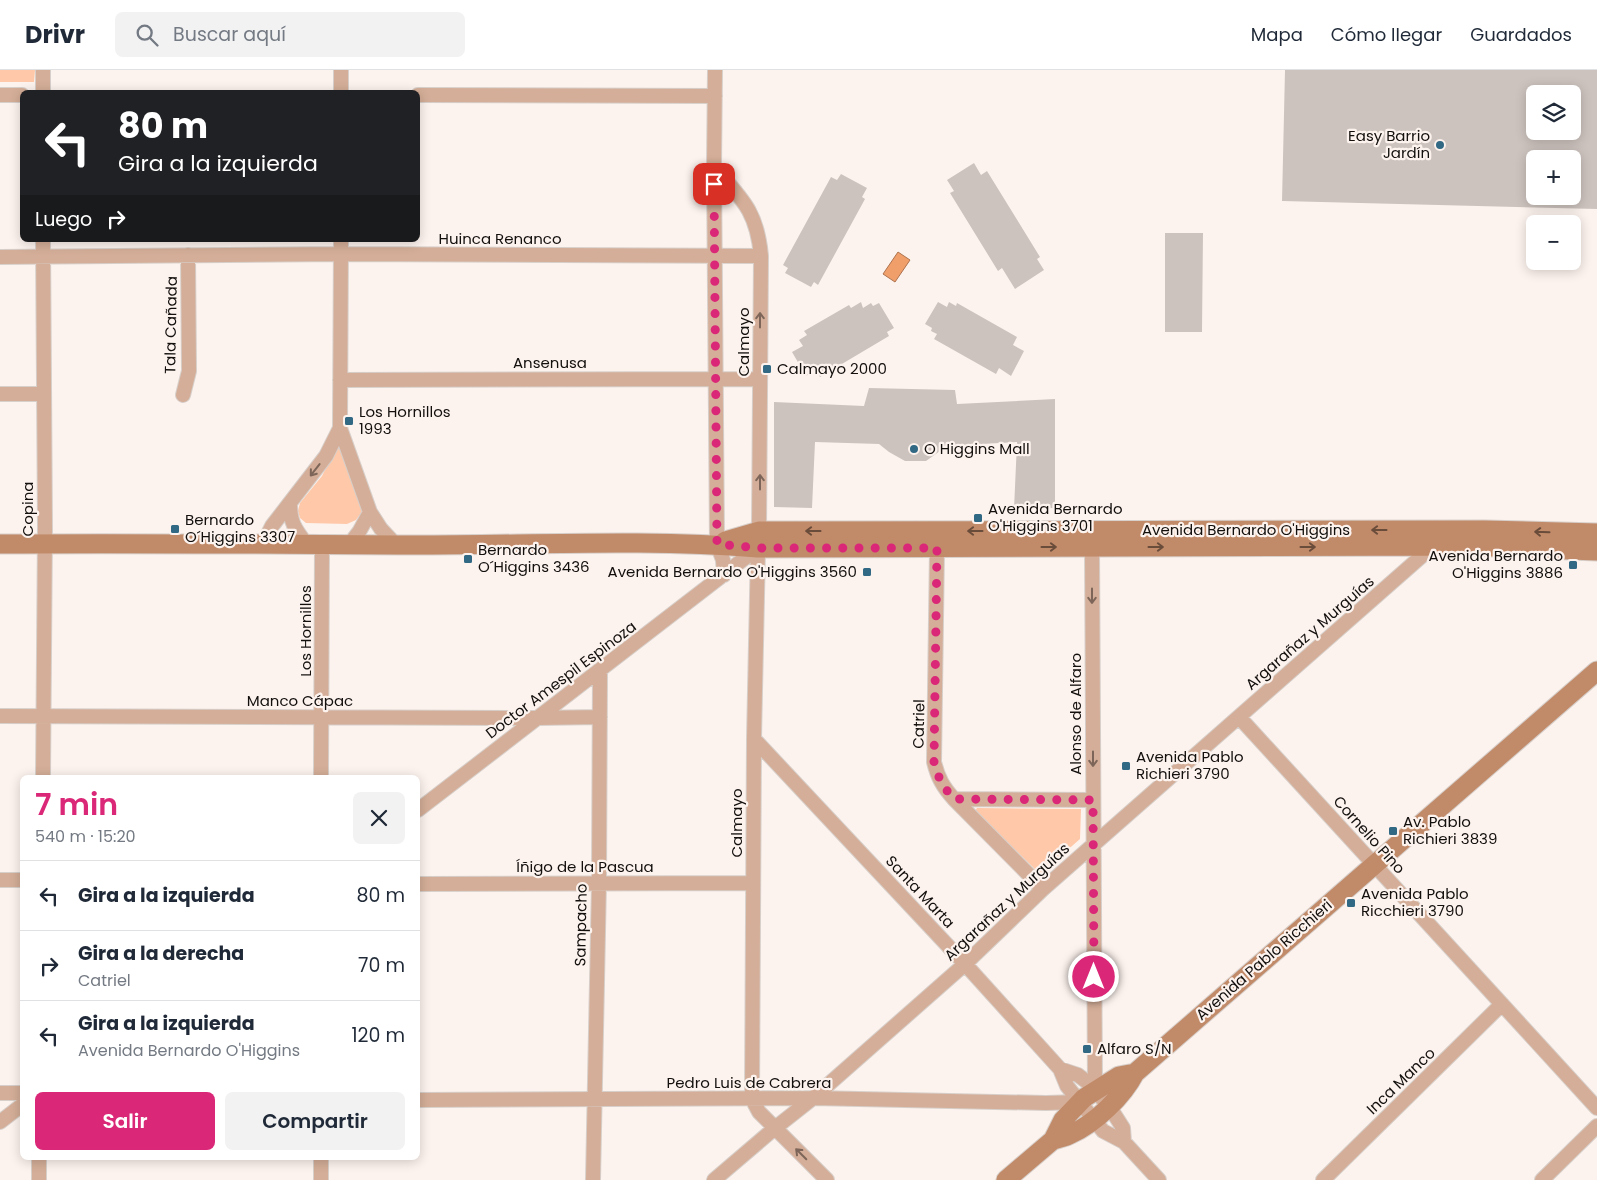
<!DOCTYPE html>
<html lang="es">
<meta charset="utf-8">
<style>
:root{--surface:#fff;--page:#f2f2f3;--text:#1f2937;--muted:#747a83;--line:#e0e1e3;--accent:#db2777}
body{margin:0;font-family:Poppins,sans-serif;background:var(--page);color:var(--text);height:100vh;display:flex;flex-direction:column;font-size:19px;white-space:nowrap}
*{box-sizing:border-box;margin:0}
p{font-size:16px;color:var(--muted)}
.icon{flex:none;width:28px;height:28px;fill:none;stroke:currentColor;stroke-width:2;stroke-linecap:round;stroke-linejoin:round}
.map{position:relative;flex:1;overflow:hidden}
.panel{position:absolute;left:20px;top:705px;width:400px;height:385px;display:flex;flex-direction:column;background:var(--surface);border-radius:8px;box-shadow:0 2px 12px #0003}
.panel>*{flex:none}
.banner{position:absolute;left:20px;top:20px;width:400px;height:152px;border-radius:8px;box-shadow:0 2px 12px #0003;background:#202124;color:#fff;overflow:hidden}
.buttons{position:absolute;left:1526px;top:15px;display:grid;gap:10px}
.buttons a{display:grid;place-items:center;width:55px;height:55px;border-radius:8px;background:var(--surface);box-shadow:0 2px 12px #0003;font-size:25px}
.pin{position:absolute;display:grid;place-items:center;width:42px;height:42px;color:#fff;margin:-21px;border-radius:10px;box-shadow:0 2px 8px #0006}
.me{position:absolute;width:55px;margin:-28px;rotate:0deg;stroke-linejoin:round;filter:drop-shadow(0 0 4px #0008)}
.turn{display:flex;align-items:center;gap:18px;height:105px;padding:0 15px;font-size:22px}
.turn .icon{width:65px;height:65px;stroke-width:2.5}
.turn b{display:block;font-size:35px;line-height:42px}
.then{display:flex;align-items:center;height:48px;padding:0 15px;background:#0003;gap:10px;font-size:19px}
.round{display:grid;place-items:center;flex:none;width:52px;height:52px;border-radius:8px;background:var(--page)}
.headline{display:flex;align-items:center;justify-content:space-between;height:85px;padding:0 15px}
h1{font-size:30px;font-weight:600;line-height:38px;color:var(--accent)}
.primary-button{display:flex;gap:10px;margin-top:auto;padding:10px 15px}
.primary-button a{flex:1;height:58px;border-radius:8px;background:var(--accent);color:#fff;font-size:20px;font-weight:600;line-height:58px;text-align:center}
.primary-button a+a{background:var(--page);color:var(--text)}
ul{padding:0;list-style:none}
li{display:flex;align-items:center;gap:15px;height:70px;padding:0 15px;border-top:1px solid var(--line)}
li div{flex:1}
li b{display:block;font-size:19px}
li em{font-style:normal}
header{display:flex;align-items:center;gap:30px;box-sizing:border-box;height:70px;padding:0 25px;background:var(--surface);border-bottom:1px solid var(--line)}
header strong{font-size:24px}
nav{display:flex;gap:28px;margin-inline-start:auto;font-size:18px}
.search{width:350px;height:45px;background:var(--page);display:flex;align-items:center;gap:12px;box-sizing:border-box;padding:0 18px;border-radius:8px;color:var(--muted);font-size:19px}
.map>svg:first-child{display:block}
</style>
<header>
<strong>Drivr</strong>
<div class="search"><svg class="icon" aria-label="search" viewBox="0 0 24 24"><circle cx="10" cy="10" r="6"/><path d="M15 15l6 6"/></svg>Buscar aquí</div>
<nav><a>Mapa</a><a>Cómo llegar</a><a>Guardados</a></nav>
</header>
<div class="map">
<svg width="1597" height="1110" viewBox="0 0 1597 1110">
<rect width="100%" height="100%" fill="#fdf3ee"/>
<path fill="#fec8a9" d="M0,0H35L34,12H0Z
M340,370L363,430L362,442L356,450L347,454L306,453L300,448L298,441L300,433L322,406Z
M977,738L1081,739L1080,769L1040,804L975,741Z"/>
<path fill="#f09e6a" stroke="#ad734e" d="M898,182L910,190L895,212L883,204Z"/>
<path fill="#cdc3be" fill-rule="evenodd" d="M1285,0H1597V139L1282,131ZM1535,24H1572V61H1535ZM1535,89H1572V126H1535Z
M974,93L981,105L987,101L1040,187L1037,189L1044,200L1015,219L1002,198L998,201L950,123L954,121L947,110Z
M841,104L867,118L862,127L865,129L818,215L814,212L811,217L785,203L788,198L783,195L831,107L837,110Z
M1165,163H1203L1202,262H1165Z
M861,232L863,238L871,233L873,236L879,233L894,258L887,262L889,266L820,307L816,300L806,306L792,282L803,276L799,270L807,265L804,261L849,235L851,238Z
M938,232L947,237L949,232L956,236L957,233L1017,267L1013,275L1024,281L1011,306L999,298L996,304L934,269L937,264L931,261L932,258L925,254Z
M869,318L955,320L957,334L1055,329V438L1014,439L1017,372L947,376L926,391H905L889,382L879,374L815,372L812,438L774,437V332L864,336Z"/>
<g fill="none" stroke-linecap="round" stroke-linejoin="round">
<defs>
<path id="minor" d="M715,0L714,97L717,474L723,490L724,505
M43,22V0
M341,22V0
M0,25H22
M418,25L715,26
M714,97C742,129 757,141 761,186L759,461
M341,170L340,358L370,442L381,459L396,475
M0,187L341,184L761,186
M340,310L760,309
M0,324H43
M183,325L189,301L188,185
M290,433C290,453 295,459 307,475
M263,474L272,456L326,386L340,358
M349,475L359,462L370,442
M1092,477L1095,1020
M758,478L754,669L752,1029L759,1042L827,1110
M937,478L934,692C938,708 943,717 954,729L1043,819
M0,646L537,648L600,647
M1239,647L1597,1038
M754,669L965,894L1060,999L1067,1016L1103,1061L1124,1072L1159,1110
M43,708L45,458L43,170
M321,708L322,475
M954,729L1093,730
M418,740L758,478
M0,810H22
M418,814L753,813
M1060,999L1078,1005L1087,1012L1109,1036L1123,1058L1124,1072
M0,1023H22
M418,1030L813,1028L1046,1033L1079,1032
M0,1052L22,1035
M39,1088V1110
M321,1110V1088
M593,1110L599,812L600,601
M714,1110L775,1058L813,1028L965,894L1043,819L1432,477
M1323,1110L1502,934
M1542,1110L1597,1056"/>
<path id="secondary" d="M725,471L759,461L1485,460L1597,463
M0,474C132,473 264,474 396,475C517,476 638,468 758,478L1468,476L1597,481
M1053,1070C1059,1068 1066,1067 1071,1064C1096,1053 1123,1026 1135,1003L1597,601
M1006,1110L1053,1070L1063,1050L1084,1028L1119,1006L1135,1003"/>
</defs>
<use href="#minor" stroke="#d7cfca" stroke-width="16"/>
<use href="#secondary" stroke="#d7cfca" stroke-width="21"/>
<use href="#minor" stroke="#d4ae98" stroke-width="14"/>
<use href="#secondary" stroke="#c18a69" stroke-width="19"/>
</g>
<defs><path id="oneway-shaft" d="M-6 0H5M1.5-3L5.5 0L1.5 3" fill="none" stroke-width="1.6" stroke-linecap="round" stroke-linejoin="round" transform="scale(1.25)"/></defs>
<g stroke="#7d6659">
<use href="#oneway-shaft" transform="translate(760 250) rotate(-90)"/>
<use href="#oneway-shaft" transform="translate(315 400) rotate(128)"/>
<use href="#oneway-shaft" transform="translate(760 412) rotate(-90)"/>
<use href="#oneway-shaft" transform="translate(1092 526) rotate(90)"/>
<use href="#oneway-shaft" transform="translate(1093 689) rotate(90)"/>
<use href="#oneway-shaft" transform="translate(801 1084) rotate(-135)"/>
</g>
<g stroke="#6a4c3b">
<use href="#oneway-shaft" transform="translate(1379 460) rotate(180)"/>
<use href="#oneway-shaft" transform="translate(813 461) rotate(180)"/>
<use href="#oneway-shaft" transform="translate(975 461) rotate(180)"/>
<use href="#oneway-shaft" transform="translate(1542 462) rotate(-178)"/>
<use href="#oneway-shaft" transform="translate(1049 477)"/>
<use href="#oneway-shaft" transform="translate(1156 477)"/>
<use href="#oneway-shaft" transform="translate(1308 477)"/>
</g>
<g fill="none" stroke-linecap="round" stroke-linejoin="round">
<path stroke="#db2777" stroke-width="9" stroke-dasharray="0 16.2" d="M714,114L717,474L758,478H937L934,692C938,708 943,717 954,729L1093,730L1094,907"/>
</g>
<g fill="#316883" stroke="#fdf3ee" stroke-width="2">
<circle cx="1440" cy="75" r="5"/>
<rect x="762" y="294" width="10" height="10" rx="2.5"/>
<rect x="344" y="346" width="10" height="10" rx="2.5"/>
<circle cx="914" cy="379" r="5"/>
<rect x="973" y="443" width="10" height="10" rx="2.5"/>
<rect x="170" y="454" width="10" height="10" rx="2.5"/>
<rect x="463" y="484" width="10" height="10" rx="2.5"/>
<rect x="1568" y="490" width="10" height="10" rx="2.5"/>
<rect x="862" y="497" width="10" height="10" rx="2.5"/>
<rect x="1121" y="691" width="10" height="10" rx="2.5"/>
<rect x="1388" y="756" width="10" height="10" rx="2.5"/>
<rect x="1346" y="828" width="10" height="10" rx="2.5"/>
<rect x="1082" y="974" width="10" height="10" rx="2.5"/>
</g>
<g text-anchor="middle" stroke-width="4.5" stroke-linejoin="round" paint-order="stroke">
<g font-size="15" fill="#120f0d" stroke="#fdf3ee" text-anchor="start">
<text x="1430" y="71" text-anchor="end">Easy Barrio<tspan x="1430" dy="17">Jardín</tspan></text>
<text x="777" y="304">Calmayo 2000</text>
<text x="359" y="347">Los Hornillos<tspan x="359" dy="17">1993</tspan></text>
<text x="924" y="384">O Higgins Mall</text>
<text x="988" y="444">Avenida Bernardo<tspan x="988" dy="17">O'Higgins 3701</tspan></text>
<text x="185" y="455">Bernardo<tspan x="185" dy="17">O´Higgins 3307</tspan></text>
<text x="478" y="485">Bernardo<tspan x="478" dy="17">O´Higgins 3436</tspan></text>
<text x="1563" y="491" text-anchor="end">Avenida Bernardo<tspan x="1563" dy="17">O'Higgins 3886</tspan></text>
<text x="857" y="507" text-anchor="end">Avenida Bernardo O'Higgins 3560</text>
<text x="1136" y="692">Avenida Pablo<tspan x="1136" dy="17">Richieri 3790</tspan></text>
<text x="1403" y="757">Av. Pablo<tspan x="1403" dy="17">Richieri 3839</tspan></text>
<text x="1361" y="829">Avenida Pablo<tspan x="1361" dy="17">Ricchieri 3790</tspan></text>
<text x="1097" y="984">Alfaro S/N</text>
</g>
<g font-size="15" fill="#120f0d" stroke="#fdf3ee">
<text x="500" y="174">Huinca Renanco</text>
<text transform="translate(171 255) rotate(-89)" y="5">Tala Cañada</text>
<text transform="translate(744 272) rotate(-90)" y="5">Calmayo</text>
<text x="550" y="298">Ansenusa</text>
<text transform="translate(28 439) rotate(-90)" y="5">Copina</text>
<text x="1246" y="465">Avenida Bernardo O'Higgins</text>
<text transform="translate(306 561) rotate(-90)" y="5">Los Hornillos</text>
<text transform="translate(1310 563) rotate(-41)" y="5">Argarañaz y Murguías</text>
<text transform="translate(561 610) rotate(-37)" y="5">Doctor Amespil Espinoza</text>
<text x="300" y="636">Manco Cápac</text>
<text transform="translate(1076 644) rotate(-90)" y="5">Alonso de Alfaro</text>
<text transform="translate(919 654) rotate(-89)" y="5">Catriel</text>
<text transform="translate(737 753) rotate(-90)" y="5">Calmayo</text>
<text transform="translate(1369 765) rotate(48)" y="5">Cornelio Pino</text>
<text x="585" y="802">Íñigo de la Pascua</text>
<text transform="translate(920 822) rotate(47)" y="5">Santa Marta</text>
<text transform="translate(1007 832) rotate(-43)" y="5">Argarañaz y Murguías</text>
<text transform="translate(581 855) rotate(-89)" y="5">Sampacho</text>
<text transform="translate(1264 890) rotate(-41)" y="5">Avenida Pablo Ricchieri</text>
<text transform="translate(1401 1011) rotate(-44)" y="5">Inca Manco</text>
<text x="749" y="1018">Pedro Luis de Cabrera</text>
</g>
</g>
</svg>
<div class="buttons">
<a><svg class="icon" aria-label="layers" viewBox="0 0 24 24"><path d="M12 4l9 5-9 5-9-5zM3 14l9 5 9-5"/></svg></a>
<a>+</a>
<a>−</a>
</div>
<div class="pin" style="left:714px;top:114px;background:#d93025"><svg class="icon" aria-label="arrive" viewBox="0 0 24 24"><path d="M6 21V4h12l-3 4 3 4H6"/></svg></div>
<svg class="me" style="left:1094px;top:907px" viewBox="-20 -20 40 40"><circle r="17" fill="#db2777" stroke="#fff" stroke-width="3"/><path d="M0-11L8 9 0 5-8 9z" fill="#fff"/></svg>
<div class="banner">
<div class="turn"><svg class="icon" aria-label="left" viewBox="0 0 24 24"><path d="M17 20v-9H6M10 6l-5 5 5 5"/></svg><div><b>80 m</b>Gira a la izquierda</div></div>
<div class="then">Luego<svg class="icon" aria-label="right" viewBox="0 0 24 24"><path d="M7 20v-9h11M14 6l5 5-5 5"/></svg></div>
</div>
<section class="panel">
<div class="headline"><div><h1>7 min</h1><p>540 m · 15:20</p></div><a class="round"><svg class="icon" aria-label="close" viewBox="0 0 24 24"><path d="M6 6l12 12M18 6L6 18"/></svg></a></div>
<ul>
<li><svg class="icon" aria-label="left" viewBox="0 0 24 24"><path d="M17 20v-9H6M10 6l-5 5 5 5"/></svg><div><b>Gira a la izquierda</b></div><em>80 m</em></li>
<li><svg class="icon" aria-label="right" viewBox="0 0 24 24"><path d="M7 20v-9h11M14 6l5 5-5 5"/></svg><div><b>Gira a la derecha</b><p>Catriel</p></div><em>70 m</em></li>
<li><svg class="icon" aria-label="left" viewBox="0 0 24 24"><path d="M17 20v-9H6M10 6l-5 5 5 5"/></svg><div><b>Gira a la izquierda</b><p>Avenida Bernardo O'Higgins</p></div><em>120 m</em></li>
</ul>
<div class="primary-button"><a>Salir</a><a>Compartir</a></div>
</section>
</div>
